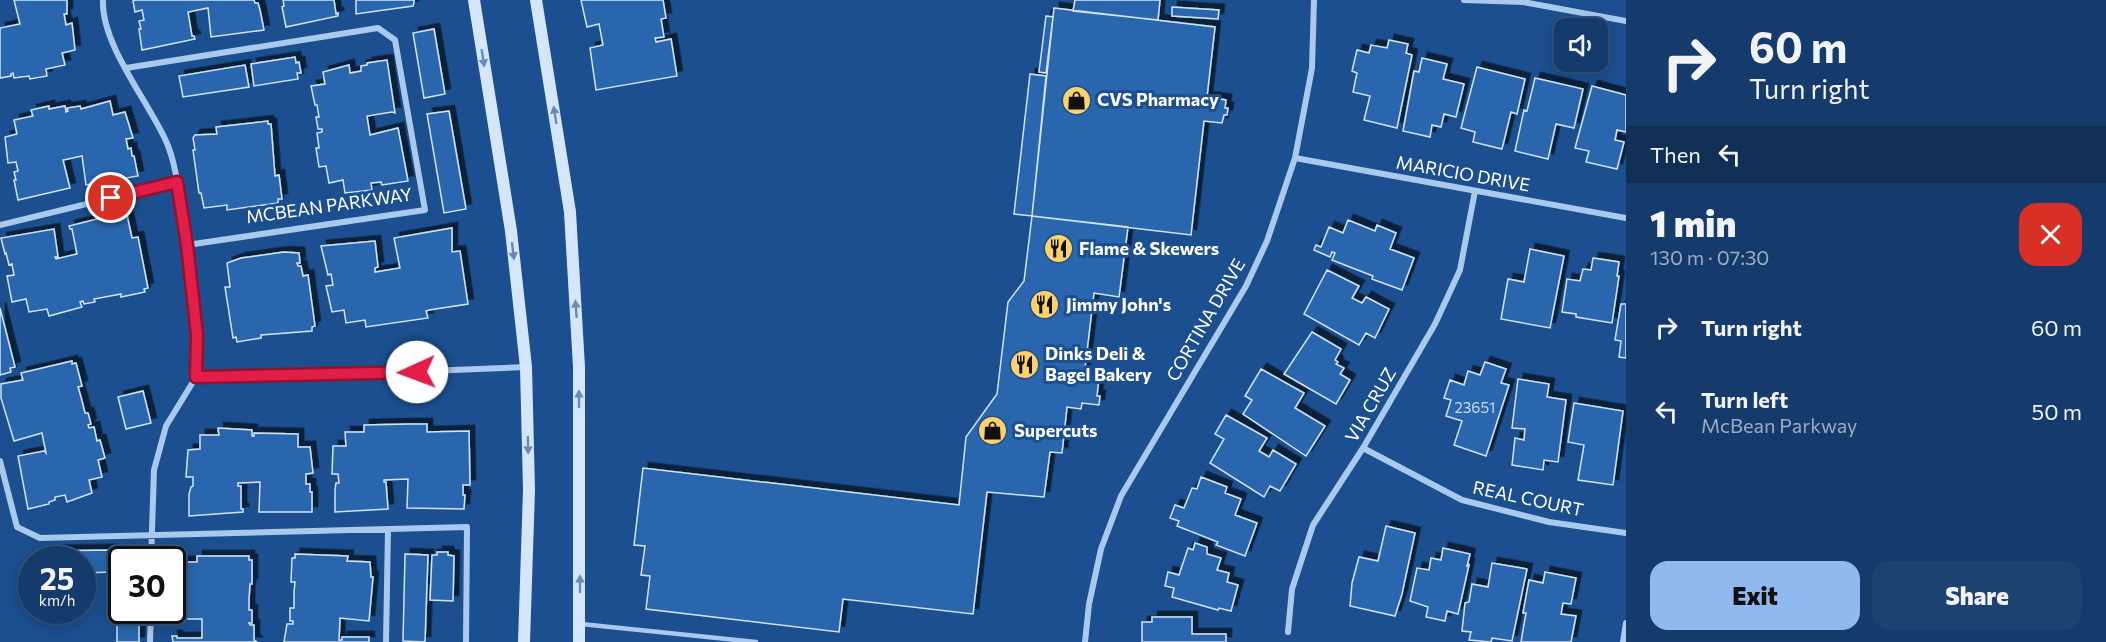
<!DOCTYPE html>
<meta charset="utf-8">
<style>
:root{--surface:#143b6b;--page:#1d4271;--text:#f1f3f6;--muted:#9dadc1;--line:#33557e;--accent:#90b9f0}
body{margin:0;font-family:Commissioner,sans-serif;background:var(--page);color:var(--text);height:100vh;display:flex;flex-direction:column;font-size:22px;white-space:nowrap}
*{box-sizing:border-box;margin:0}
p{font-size:20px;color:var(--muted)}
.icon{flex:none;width:33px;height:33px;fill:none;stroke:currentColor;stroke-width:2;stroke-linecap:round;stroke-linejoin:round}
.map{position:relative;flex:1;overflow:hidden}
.panel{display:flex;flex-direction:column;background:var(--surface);width:480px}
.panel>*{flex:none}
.hud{background:#143b6b;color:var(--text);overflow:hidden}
.tools{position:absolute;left:1554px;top:18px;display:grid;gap:12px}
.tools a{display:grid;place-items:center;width:54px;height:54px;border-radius:12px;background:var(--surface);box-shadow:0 3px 15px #0003,0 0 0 2px var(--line);font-size:30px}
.speed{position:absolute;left:18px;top:546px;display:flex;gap:12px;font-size:30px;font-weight:700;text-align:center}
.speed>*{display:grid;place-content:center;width:78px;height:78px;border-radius:50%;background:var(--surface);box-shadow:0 3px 15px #0003,0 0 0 2px var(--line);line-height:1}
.speed small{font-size:15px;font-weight:400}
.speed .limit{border:3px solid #111;border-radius:9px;background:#fff;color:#111}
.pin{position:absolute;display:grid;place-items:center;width:51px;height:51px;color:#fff;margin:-26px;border:3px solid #fff;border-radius:50%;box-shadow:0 2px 6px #0007}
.me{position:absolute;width:66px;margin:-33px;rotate:268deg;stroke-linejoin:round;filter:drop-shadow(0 0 4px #0008)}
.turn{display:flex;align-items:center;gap:21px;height:126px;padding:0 24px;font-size:27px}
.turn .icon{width:78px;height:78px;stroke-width:2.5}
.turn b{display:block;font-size:42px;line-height:51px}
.then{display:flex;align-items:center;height:57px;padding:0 24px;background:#0003;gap:12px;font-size:22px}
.round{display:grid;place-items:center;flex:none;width:63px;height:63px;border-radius:18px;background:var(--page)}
.head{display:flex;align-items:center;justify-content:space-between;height:102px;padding:0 24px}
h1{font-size:36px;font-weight:800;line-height:45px}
.button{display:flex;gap:12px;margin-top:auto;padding:12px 24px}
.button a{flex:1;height:69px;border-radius:18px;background:var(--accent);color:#111;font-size:24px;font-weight:800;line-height:69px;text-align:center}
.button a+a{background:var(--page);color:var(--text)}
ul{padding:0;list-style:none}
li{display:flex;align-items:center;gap:18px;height:84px;padding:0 24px}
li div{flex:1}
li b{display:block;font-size:22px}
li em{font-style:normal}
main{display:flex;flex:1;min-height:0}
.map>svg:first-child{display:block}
</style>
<main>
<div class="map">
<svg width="1626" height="642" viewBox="0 0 1626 642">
<defs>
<filter id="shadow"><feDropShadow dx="5.5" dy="-5.5" stdDeviation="0" flood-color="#0009"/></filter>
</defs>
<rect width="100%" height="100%" fill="#1b4f8f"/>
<path fill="#2a66ad" stroke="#cfe3fa" stroke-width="1.5" filter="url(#shadow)" d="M14,0H67V14H64L66,25L72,23L75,50L62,53L65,65L46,69L47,76L30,79L29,76L14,78L13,73L11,74V76L0,78V28L20,24Z
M135,0H254L255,3H258L260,10L264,30L211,37L208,8L188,12L192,36H194L195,39L142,50L139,29H141L139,21L144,20L142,10L135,12L133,1Z
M283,0H334L336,14L338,13V16L286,27L282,7L284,6Z
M356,0H414V3L413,6L356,14Z
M581,0H663L666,18L661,19L664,37L655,38L656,42L671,39L677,76L596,90L590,48L603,45L599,24L587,27Z
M1075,0H1160L1158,20L1073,11Z
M1172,7L1219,10L1218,19L1172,16Z
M1054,8L1215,27L1207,97L1226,100L1225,108H1228L1227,115H1224L1222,123L1204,121L1191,235L1032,216Z
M1046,16L1053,17L1046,73L1039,72Z
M434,29L445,94L424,98L413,33Z
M1389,40L1408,44L1406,53L1412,55L1397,128L1364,120L1370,96L1353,92L1357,73L1352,71L1357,50L1369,53L1371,45L1387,48Z
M295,57L296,63L299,62L301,73H297L298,79L254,86L251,64Z
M1422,58L1447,64L1443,79L1464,84L1456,117L1444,114L1441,127L1432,125L1430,137L1403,131L1414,71L1419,72Z
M387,60L395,113L392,112L367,116L370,135L398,128L408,181L382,185L381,182L371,183L372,190L345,193L343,180L329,183L326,166L319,167L316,148H319L317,133L322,132V129H318L316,117H319L317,105H315L311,86L325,84L323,72L349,65L350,73L361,71V66L367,65V63Z
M245,65L249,87L183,97L179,76Z
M1477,67L1525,79L1517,114L1511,112L1502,149L1473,142L1475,132L1461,128Z
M1030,74L1046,76L1032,216L1014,214Z
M1535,78L1583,89L1574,128L1556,124L1548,159L1515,151L1524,110L1527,111Z
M1592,86L1626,95V132L1617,130L1615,140L1624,142L1617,169L1586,162L1589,151L1575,148Z
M110,101L113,115L125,112L133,138L126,139L128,149L131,148L132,156H134L138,176L86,185L82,156L63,160L70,188L18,200L14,180H16L14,172L18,171L16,162L8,163L5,137L17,134L14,120L33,116L31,110L49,106V109L65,106L66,112L68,111L67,108L80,106L81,109Z
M449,111L466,209L444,213L427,114Z
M268,121V124H271L275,176L279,175L282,199H278V203L227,210V205L204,208L201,193H199L193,150H195L193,138L195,135L217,134L216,127Z
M113,215V218L127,215L132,238L138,237L148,288L144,289L145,292L121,297V294L94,299L95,302L84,304L83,301L80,302L82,307L49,316L47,309L29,312L26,299L12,302L7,276L14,275L12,264L9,265L6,253L5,254L1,238L54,229L58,257H55L56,259L77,254L72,229H70L69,226Z
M1032,216L1128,227L1119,297L1094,293L1084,376L1099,378L1097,396H1100L1099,405L1082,403L1081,409L1067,407L1062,453L1050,452L1044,497L987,492L973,614L843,599L839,632L646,609L650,576L641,575L645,546L634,545L643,468L959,505L966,437L997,394L1008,302L1024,281Z
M1348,220L1375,231L1377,225L1396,233L1390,249L1414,258L1402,290L1372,279L1373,276L1332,260L1335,253L1332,252L1330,257L1314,250L1316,245L1321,247L1329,227L1343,233Z
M452,228V252L460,251L468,304L429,310L426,311L428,318L366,327L365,320L346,323L344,310L332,312L326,286L333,285L331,274L328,275L321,246L375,241L378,267L375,268V272L400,268L394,238Z
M1530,249L1564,256L1550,328L1501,319L1508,279L1524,282Z
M284,252L299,253L300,263H297L298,266H301L303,276L308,275L315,326L312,327V331L261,335V338L237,342L236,337L233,338L225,287H230L227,263L241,258Z
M1593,258L1619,262L1617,276H1619L1612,323L1576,317V314L1562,312L1567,279L1580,281L1583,269L1591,270Z
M1327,270L1359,286L1352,298L1362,303L1366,297L1389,309L1375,338L1366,333L1359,345L1304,314Z
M1621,304H1626V358L1619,357L1621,341L1615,340Z
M0,308L15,367L10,368L11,372L0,375Z
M1312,332L1341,349L1335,360L1338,362L1336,364L1344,368L1340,374L1350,380L1336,404L1284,374Z
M72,361V364L76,363L82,386L78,387L81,397L85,413H88L91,424L88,425L89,428L94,427L97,441L100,440L105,458L98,460L102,477L89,480L92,493L67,502L65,495L55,497V500L49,502V504L28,509L18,456L44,451L46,453L42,433L14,441L1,398V384L23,380L21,373Z
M1485,362L1506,369L1501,383L1509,385L1486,456L1454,445L1462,421L1446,416L1451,400L1444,398L1450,380L1464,385L1468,371L1480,375Z
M1261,369L1304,393L1295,408L1325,426L1306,456L1243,414L1252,400L1245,396Z
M1518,379L1549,384L1547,397L1566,400L1558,462L1544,460L1543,470L1512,465L1515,438L1524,440L1525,429L1512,428Z
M143,391L151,423L126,429L118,397Z
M1574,403L1623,411L1613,485L1578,480L1584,445L1568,442Z
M1226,415L1267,438L1259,451L1269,457L1273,450L1296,464L1280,491L1270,486L1264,497L1210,463L1224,439L1215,434Z
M409,424H427V432L469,431L470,485H463V495H465L464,509L407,508L408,479L384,480V482H386L388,509L335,512V490L336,483H339L338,474H332L333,446H346L345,432H364V425Z
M218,428L252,430V436H254V433L298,434V447H310L313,473L306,474V484H310V492H312V512H259L260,482L238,483V486H241V509H243V512L189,516V494L191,487L193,486V477H186L188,450L200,449V435H219Z
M1201,477L1227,487L1225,493L1241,499L1235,515L1257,523L1245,556L1216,545L1218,542L1177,526L1179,521L1170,518L1175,505L1184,508L1192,488L1197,489Z
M1386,526L1415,533L1402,594L1395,616L1350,606L1352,583L1359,557L1378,561Z
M1195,543L1207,547V554L1221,558L1217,570L1229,573L1227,582L1238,585L1231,611L1219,608L1218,610L1172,597L1174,588L1165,586L1168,572L1179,575L1188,548L1193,550Z
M1443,548L1470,554L1467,566L1469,565L1458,614L1447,611L1445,621L1426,617L1428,607L1410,601L1417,568L1429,570L1431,558L1441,560Z
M111,550L112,572L82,573V560H45V551Z
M437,552H448V555L454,556L453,601L430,600L432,555H437Z
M295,554L348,556L347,561L370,562L371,577H373L369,621L340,618L339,640H342V637H369V642H284L287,624H293V621H290V608H294V592L295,582H291L292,558H295Z
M405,554L428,555L425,642L403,641Z
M197,556H249V560H252V584H250L249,599V610H252V623H249L250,625H254V640L257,642H173L172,636H177V638H202V619H176L173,621V564L174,562H197Z
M117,561H122V610H139V642H117Z
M1492,563L1527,569L1512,641L1492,638L1491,642L1469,640L1471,632L1462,631L1465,603L1469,602L1472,584L1488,587Z
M1545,572L1576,578L1571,604L1563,603L1561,614L1576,616L1571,642H1521L1526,613H1523L1529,580L1543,583Z
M1152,617H1192V634H1226V642H1142V622H1152Z"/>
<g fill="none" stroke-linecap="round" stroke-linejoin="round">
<path stroke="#a9c9ee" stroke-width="4.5" d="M581,624L756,642"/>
<path stroke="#a9c9ee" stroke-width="6" d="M103,0C101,44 148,101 166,141C175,161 178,186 181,208C190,264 197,320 196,377L351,374L526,367
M1464,0L1523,2L1626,21
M126,68L378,28L395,40L425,210L187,245
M1295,158L1626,218
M0,225L177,182
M1363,448L1462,500L1549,522L1626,533
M0,461L17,527L40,538L467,527L466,642
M151,560L154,470L166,426L196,377
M1288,632L1292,589L1313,525L1363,448L1435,324L1460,270L1475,191
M150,642L151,610
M386,642L388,529
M1085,642L1089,604L1101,549L1121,496L1246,286L1267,241L1295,158L1312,68L1314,0
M1623,642L1626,623"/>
<path stroke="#d6e6fa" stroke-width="12" d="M474,0L511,231L526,367L529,490L524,642
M536,0L570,212L579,367V642"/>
</g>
<defs><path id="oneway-solid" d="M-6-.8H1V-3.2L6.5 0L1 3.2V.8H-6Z" transform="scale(1.5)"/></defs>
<g fill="#668bba">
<use href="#oneway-solid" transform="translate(483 58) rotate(81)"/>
<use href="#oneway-solid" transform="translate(555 115) rotate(-99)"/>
<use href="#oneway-solid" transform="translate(513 251) rotate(83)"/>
<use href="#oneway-solid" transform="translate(576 309) rotate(-94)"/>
<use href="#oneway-solid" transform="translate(579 399) rotate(-90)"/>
<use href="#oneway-solid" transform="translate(528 445) rotate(89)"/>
<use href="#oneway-solid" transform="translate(580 584) rotate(-90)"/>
</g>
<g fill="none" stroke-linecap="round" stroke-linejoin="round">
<defs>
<path id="route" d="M111,198L177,182L187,245L197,335L196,377L417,372"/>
</defs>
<use href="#route" stroke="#92132f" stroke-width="15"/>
<use href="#route" stroke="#e11d48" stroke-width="10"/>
</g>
<defs>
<symbol id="shop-disc" viewBox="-11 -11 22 22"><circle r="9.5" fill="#ffd166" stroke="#1b4f8f"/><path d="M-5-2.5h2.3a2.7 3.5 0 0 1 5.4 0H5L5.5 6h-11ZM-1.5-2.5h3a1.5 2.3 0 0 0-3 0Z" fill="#111"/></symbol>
<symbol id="restaurant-disc" viewBox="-11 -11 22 22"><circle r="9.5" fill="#ffd166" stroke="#1b4f8f"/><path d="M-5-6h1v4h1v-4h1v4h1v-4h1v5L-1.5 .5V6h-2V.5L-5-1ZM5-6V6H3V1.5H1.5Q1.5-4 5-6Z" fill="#111"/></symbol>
</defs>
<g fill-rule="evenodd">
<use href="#shop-disc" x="1060" y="84" width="33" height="33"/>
<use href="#restaurant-disc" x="1042" y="232" width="33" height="33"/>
<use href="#restaurant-disc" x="1028" y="288" width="33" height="33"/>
<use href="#restaurant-disc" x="1008" y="348" width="33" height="33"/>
<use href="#shop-disc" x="976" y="414" width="33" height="33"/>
</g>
<g text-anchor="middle" stroke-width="6" stroke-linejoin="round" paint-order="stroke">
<g font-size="15" fill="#cad9ea">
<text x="1475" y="413">23651</text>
</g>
<g font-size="18" font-weight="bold" fill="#fff" stroke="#1b4f8f" text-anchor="start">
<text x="1097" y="106">CVS Pharmacy</text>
<text x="1079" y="255">Flame &amp; Skewers</text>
<text x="1066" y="311">Jimmy John's</text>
<text x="1045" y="360">Dinks Deli &amp;<tspan x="1045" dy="21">Bagel Bakery</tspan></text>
<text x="1014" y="437">Supercuts</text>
</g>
<g font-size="18" fill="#fff" stroke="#1b4f8f">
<text transform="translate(1463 174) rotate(10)" y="6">MARICIO DRIVE</text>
<text transform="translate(329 206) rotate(-8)" y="6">MCBEAN PARKWAY</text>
<text transform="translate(1206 320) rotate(-60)" y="6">CORTINA DRIVE</text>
<text transform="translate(1371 405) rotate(-60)" y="6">VIA CRUZ</text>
<text transform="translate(1528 499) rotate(12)" y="6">REAL COURT</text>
</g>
</g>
</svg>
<div class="tools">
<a><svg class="icon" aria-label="sound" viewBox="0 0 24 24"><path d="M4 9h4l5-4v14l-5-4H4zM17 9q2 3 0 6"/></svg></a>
</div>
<div class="speed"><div>25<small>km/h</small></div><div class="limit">30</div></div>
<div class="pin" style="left:111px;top:198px;background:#d93025"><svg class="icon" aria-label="arrive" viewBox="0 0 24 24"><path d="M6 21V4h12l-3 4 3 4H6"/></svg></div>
<svg class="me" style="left:417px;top:372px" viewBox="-20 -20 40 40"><circle r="19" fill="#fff"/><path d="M0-13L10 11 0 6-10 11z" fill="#e11d48"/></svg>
</div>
<section class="panel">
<div class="hud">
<div class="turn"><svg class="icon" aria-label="right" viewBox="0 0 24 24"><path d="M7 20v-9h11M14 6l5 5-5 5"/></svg><div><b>60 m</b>Turn right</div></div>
<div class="then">Then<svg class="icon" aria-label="left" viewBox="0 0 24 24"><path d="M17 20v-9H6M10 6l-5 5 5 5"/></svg></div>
</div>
<div class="head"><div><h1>1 min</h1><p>130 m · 07:30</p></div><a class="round" style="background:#d93025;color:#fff"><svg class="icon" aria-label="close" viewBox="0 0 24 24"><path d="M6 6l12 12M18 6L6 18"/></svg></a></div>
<ul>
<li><svg class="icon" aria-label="right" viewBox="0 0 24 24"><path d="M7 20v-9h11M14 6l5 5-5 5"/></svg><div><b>Turn right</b></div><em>60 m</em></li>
<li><svg class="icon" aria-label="left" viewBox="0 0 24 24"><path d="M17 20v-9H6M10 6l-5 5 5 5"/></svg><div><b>Turn left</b><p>McBean Parkway</p></div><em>50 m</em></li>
</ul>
<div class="button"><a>Exit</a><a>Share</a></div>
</section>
</main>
